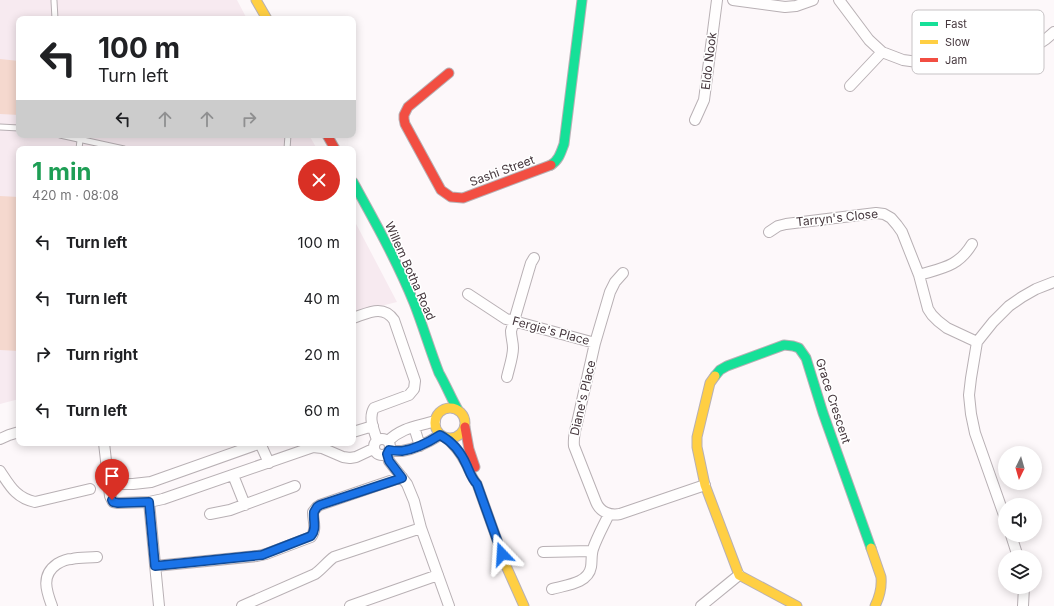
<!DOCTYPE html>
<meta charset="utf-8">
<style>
:root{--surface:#fff;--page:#f2f2f2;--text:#202124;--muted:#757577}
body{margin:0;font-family:Inter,sans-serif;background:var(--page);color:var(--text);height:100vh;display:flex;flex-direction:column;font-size:15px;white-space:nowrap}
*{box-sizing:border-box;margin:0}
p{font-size:13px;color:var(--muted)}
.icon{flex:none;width:22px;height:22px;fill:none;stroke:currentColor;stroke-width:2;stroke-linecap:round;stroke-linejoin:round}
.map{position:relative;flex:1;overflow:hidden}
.side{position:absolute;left:16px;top:146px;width:340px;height:300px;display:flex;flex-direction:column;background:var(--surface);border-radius:8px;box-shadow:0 2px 10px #0003}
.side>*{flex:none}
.hud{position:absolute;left:16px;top:16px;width:340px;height:122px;border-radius:8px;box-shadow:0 2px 10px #0003;background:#fff;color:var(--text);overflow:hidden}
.needle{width:26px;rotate:185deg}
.controls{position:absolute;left:998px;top:446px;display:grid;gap:8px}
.controls a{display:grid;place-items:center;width:44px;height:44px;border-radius:50%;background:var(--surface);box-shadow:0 2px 10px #0003;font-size:20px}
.pin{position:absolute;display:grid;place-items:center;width:34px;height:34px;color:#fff;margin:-41px -17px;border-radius:50% 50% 50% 0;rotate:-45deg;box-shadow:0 0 4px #0007}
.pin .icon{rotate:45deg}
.me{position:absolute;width:44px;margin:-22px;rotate:340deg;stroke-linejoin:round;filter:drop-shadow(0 0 3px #0008)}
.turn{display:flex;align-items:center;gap:14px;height:84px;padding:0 16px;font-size:18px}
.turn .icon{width:52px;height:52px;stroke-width:2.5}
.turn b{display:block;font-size:28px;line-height:34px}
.lanes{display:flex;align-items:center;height:38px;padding:0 16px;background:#0003;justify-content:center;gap:20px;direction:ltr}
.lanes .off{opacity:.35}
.round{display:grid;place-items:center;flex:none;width:42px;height:42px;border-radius:21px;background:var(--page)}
.headline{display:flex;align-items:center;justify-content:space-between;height:68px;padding:0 16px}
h1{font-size:24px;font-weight:700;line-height:30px;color:#1e9e55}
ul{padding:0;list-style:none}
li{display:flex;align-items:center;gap:12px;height:56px;padding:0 16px}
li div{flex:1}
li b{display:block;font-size:15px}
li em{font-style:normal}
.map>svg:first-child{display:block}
</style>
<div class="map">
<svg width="1054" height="606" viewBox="0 0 1054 606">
<rect width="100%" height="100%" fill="#fdf8fa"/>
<path fill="#f7eaf0" d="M0,0H237L247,19H19V135H309L317,149H19V399L0,404Z
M353,218L397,302L353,313Z"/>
<path fill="#f5d8ce" d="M0,59L19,61V115L0,114Z
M0,196L19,197V351L0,350Z"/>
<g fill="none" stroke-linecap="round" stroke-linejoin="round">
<defs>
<path id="lane" d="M54,1L55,19
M0,127L19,128
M60,135L124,149
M79,149L80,140
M287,149L288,135"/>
<path id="street" d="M733,0L785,7L796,6L813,0
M839,0L869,40L882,52L903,60L925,63L985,57L1031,47L1040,43L1046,39L1054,32
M850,86L882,52
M695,120L704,100L717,0
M769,232L778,226L786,224L876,213L884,214L891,218L897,225L902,232L919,275L928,309L932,315L938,321L947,328L977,342
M623,273L615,282L610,292L595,343L577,423C575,431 573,437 574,446L596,502C600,512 610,516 620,514L705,485
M919,275C942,268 958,267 972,244
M468,294L506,319L595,343
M353,318C368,313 383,304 394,320L415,381L414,389L409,395L374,408C368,418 374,430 377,440
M507,377C509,368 513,357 513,348C513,342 511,337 511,331L528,273L531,263L534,258
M414,427L420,446
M353,432L373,426
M374 447a8 8 0 1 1 16 0a8 8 0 1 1-16 0Z
M0,439L9,435L19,432
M388,441C403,427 416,427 435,421
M104,443L110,496L113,502L118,503L149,502L163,499L313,447L322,448L343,457L350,458L356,457L373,449
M260,443L269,463
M389,451C393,451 398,451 402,451C416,449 429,442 440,435
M387,454L389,461L407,484L414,501L421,528L449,606
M0,471C10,486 16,498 35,502L90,489
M233,475L245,505
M109,484H133L151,482L261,443
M149,502L159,606
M210,514L230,510L295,486
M1005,518L975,433L971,414L969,395L971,378L977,342L993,322L1009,306L1022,297L1036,289L1054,282
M1011,535L1018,557
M543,552L592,551
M155,566L257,556L266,554L311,537C317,529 313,521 313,512L317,507L320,505L402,477
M552,589C565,585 588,584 591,567C592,561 591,555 593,549C597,537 604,525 609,514
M52,606C46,590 41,575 57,564C62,561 67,559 72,559C80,557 89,558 97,557
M242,606L315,574C322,569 327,562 334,557L421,528
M350,606L438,575
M701,606L739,575
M1023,606L1024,587"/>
<path id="fast" d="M551,165C559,160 561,152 564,144L582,0
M353,182C375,222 397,261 414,303C423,326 430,350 439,373C446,385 451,398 458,410
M715,376L720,370L727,366L784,345L793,346L799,348L806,358L823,413L871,548"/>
<path id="slow" d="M256,0L267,19
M715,376L710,383L697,437V447L705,485L739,575L797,606
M435 423a15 15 0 1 1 30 0a15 15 0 1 1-30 0Z
M445,437C453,444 460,452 465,462C469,469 471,477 477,484L507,568L524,606
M871,548L881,577C882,588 880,596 875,606"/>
<path id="jam" d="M449,73L408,107L404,115V119L405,124L441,190L451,197L463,198L551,165
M327,135L335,149
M465,427L469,449L475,467"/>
</defs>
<use href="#lane" stroke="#b8b0b4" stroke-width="7"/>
<use href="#street" stroke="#b8b0b4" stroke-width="12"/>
<use href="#fast" stroke="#b8b0b4" stroke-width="11"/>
<use href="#slow" stroke="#b8b0b4" stroke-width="11"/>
<use href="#jam" stroke="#b8b0b4" stroke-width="11"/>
<use href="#lane" stroke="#fffefe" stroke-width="5"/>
<use href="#street" stroke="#fffefe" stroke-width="10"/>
<use href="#fast" stroke="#16e098" stroke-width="9"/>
<use href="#slow" stroke="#ffcf43" stroke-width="9"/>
<use href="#jam" stroke="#f24e42" stroke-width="9"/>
</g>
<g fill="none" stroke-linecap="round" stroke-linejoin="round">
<defs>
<path id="route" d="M112,500L113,502L118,503L149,502L155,566L262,555L311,536C317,529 313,521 314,512L317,507L320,505L402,478L389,461L387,454L389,450C393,451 398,451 402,451C416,449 429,442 440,435C453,442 462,454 467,466C470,473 472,479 477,484L502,554"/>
</defs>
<use href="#route" stroke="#114b97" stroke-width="10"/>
<use href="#route" stroke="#1a73e8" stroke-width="7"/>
</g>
<g text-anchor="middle" stroke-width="3" stroke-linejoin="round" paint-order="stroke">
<g font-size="12" fill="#45373d" stroke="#fff">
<text transform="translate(709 61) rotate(-83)" y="4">Eldo Nook</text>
<text transform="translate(502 171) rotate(-20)" y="4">Sashi Street</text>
<text transform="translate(837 218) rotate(-6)" y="4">Tarryn's Close</text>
<text transform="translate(410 271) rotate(66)" y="4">Willem Botha Road</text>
<text transform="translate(551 331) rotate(15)" y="4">Fergie's Place</text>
<text transform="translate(583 398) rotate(-77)" y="4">Diane's Place</text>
<text transform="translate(833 401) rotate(72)" y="4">Grace Crescent</text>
</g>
</g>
<rect x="912" y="10" width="132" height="64" rx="6" fill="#fff" stroke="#c7c3c5" stroke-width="1"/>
<rect x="920" y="22" width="18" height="4" fill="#16e098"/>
<rect x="920" y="40" width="18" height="4" fill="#ffcf43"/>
<rect x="920" y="58" width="18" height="4" fill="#f24e42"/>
<g font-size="11" fill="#45373d">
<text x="945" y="28">Fast</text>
<text x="945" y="46">Slow</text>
<text x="945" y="64">Jam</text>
</g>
</svg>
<div class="controls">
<a><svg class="needle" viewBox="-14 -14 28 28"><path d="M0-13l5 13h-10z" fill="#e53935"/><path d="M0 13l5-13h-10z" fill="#757577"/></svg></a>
<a><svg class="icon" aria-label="sound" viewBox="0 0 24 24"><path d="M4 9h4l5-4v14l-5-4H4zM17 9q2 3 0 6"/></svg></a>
<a><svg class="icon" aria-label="layers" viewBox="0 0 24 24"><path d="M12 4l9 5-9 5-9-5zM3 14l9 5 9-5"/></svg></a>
</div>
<div class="pin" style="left:112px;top:500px;background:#d93025"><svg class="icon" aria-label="arrive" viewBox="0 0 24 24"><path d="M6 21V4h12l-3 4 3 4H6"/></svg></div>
<svg class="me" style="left:502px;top:554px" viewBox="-20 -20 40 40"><path d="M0-17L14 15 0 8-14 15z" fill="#1a73e8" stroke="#fff" stroke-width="4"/></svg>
<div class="hud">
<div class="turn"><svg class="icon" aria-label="left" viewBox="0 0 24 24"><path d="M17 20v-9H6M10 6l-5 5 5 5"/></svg><div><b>100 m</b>Turn left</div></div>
<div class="lanes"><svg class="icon" aria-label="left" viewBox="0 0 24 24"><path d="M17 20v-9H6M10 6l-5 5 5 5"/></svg><svg class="icon off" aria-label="ahead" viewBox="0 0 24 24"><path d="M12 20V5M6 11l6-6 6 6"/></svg><svg class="icon off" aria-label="ahead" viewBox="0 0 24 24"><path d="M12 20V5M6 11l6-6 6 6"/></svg><svg class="icon off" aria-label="right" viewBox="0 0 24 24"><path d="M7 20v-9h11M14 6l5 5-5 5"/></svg></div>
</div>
<section class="side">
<div class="headline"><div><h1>1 min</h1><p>420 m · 08:08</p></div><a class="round" style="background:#d93025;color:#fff"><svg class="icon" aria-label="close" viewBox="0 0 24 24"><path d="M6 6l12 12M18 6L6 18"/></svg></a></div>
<ul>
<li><svg class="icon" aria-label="left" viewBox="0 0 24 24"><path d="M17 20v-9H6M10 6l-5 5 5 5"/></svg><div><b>Turn left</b></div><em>100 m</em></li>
<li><svg class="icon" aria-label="left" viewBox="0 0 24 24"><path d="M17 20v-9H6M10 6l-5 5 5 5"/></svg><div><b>Turn left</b></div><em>40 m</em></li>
<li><svg class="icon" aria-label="right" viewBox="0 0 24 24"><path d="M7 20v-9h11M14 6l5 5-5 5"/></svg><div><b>Turn right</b></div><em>20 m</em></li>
<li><svg class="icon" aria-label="left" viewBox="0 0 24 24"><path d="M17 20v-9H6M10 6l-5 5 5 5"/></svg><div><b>Turn left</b></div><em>60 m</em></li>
</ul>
</section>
</div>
